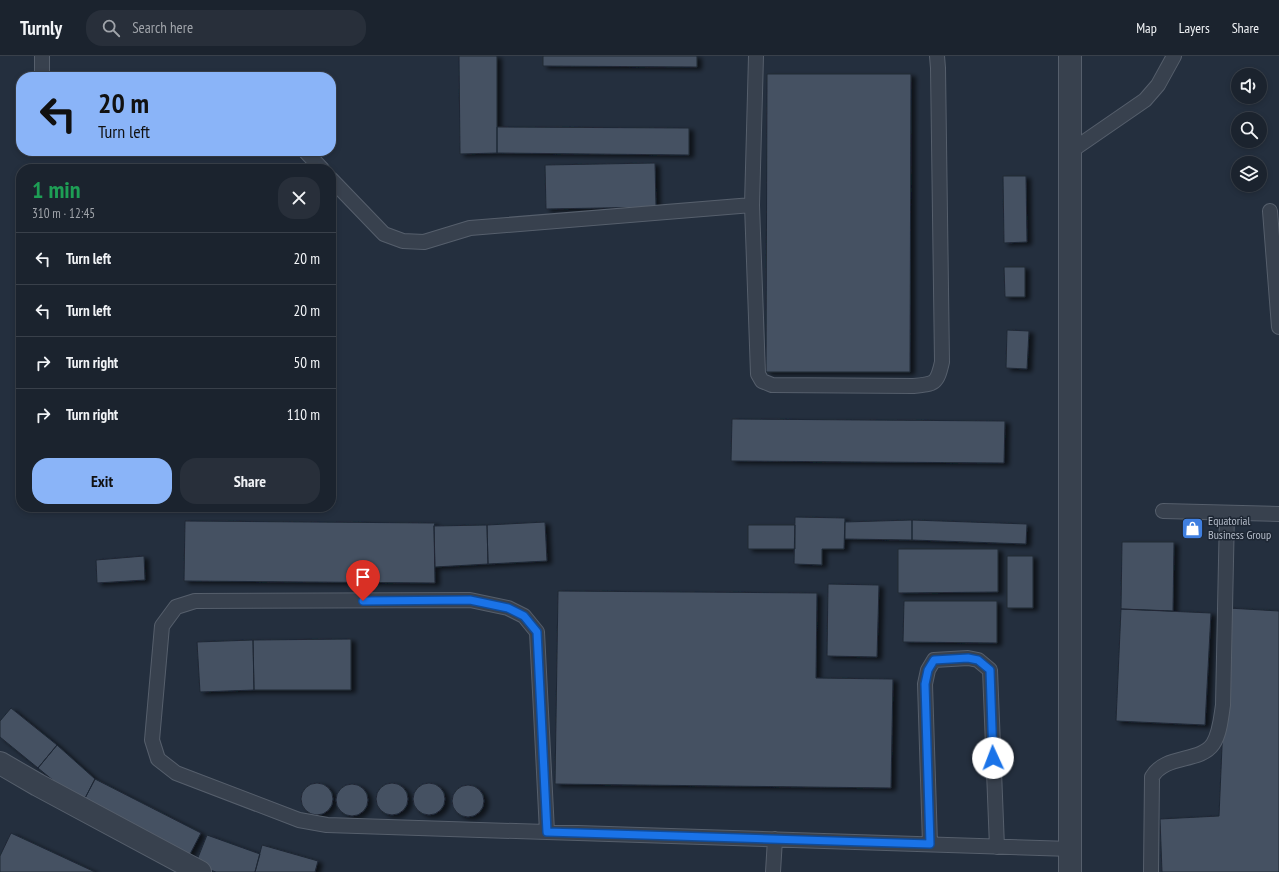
<!DOCTYPE html>
<meta charset="utf-8">
<style>
:root{--surface:#1b232e;--page:#282f3a;--text:#f1f3f6;--muted:#a0a4aa;--line:#39404a;--accent:#8ab4f8}
body{margin:0;font-family:"PT Sans Narrow",sans-serif;background:var(--page);color:var(--text);height:100vh;display:flex;flex-direction:column;font-size:15px;white-space:nowrap}
*{box-sizing:border-box;margin:0}
p{font-size:13px;color:var(--muted)}
.icon{flex:none;width:22px;height:22px;fill:none;stroke:currentColor;stroke-width:2;stroke-linecap:round;stroke-linejoin:round}
.map{position:relative;flex:1;overflow:hidden}
.drawer{position:absolute;left:16px;top:108px;width:320px;height:348px;display:flex;flex-direction:column;background:var(--surface);border-radius:16px;box-shadow:0 2px 6px #0003,0 0 0 1px var(--line)}
.drawer>*{flex:none}
.banner{position:absolute;left:16px;top:16px;width:320px;height:84px;border-radius:16px;box-shadow:0 2px 6px #0003,0 0 0 1px var(--line);background:#8ab4f8;color:#111;overflow:hidden}
.fabs{position:absolute;left:1231px;top:12px;display:grid;gap:8px}
.fabs a{display:grid;place-items:center;width:36px;height:36px;border-radius:50%;background:var(--surface);box-shadow:0 2px 6px #0003,0 0 0 1px var(--line);font-size:20px}
.pin{position:absolute;display:grid;place-items:center;width:34px;height:34px;color:#fff;margin:-41px -17px;border-radius:50% 50% 50% 0;rotate:-45deg;box-shadow:0 0 4px #0007}
.pin .icon{rotate:45deg}
.me{position:absolute;width:44px;margin:-22px;rotate:358deg;stroke-linejoin:round;filter:drop-shadow(0 0 3px #0008)}
.turn{display:flex;align-items:center;gap:14px;height:84px;padding:0 16px;font-size:18px}
.turn .icon{width:52px;height:52px;stroke-width:2.5}
.turn b{display:block;font-size:28px;line-height:34px}
.round{display:grid;place-items:center;flex:none;width:42px;height:42px;border-radius:16px;background:var(--page)}
.headline{display:flex;align-items:center;justify-content:space-between;height:68px;padding:0 16px}
h1{font-size:24px;font-weight:600;line-height:30px;color:#1e9e55}
.button{display:flex;gap:8px;margin-top:auto;padding:8px 16px}
.button a{flex:1;height:46px;border-radius:16px;background:var(--accent);color:#111;font-size:16px;font-weight:600;line-height:46px;text-align:center}
.button a+a{background:var(--page);color:var(--text)}
ul{padding:0;list-style:none}
li{display:flex;align-items:center;gap:12px;height:52px;padding:0 16px;border-top:1px solid var(--line)}
li div{flex:1}
li b{display:block;font-size:15px}
li em{font-style:normal}
header{display:flex;align-items:center;gap:24px;box-sizing:border-box;height:56px;padding:0 20px;background:var(--surface);border-bottom:1px solid var(--line)}
header strong{font-size:19px}
nav{display:flex;gap:22px;margin-inline-start:auto;font-size:14px}
.search{width:280px;height:36px;background:var(--page);display:flex;align-items:center;gap:10px;box-sizing:border-box;padding:0 14px;border-radius:16px;color:var(--muted);font-size:15px}
.map>svg:first-child{display:block}
</style>
<header>
<strong>Turnly</strong>
<div class="search"><svg class="icon" aria-label="search" viewBox="0 0 24 24"><circle cx="10" cy="10" r="6"/><path d="M15 15l6 6"/></svg>Search here</div>
<nav><a>Map</a><a>Layers</a><a>Share</a></nav>
</header>
<div class="map">
<svg width="1279" height="816" viewBox="0 0 1279 816">
<defs>
<filter id="shadow"><feDropShadow dx="4.5" dy="2.5" stdDeviation="2" flood-color="#0009"/></filter>
</defs>
<rect width="100%" height="100%" fill="#242f3e"/>
<path fill="#455162" stroke="#1f2835" filter="url(#shadow)" d="M459,0H497V97L460,98Z
M543,0H697V11L543,10Z
M767,18H911L910,316H766Z
M497,71L689,72V99L497,97Z
M655,107L656,151L546,153L545,109Z
M1003,120H1026L1027,186L1004,187Z
M1004,211H1025V241H1005Z
M1007,274L1029,275L1027,313L1006,312Z
M732,363L1005,365L1004,407L731,405Z
M795,461L845,462L844,493H822V509L794,508Z
M912,464V484L845,483V466Z
M912,464L1027,468L1026,488L912,484Z
M185,465L435,467L434,470L435,527L184,525Z
M545,466L547,505L488,508L487,469Z
M487,469L488,508L435,511L434,470Z
M748,469H795V493H748Z
M1122,486H1174L1173,555L1121,553Z
M898,493H998V536L898,537Z
M144,500L145,524L97,527L96,504Z
M1007,500H1033V552H1007Z
M828,528L879,529L877,601L827,600Z
M558,535L817,537L816,622L893,623L891,732L555,728Z
M904,545H997V587L903,586Z
M1228,552L1279,555V816H1162L1160,763L1219,760Z
M1121,553L1211,557L1205,669L1116,665Z
M351,583V634H254L253,584Z
M253,584L254,634L200,636L197,586Z
M11,652L57,689L38,712L0,681V665Z
M57,689L95,723L82,748L38,712Z
M95,723L201,777L188,802L82,748Z
M376 743a16 16 0 1 1 32 0a16 16 0 1 1-32 0Z
M413 743a16 16 0 1 1 32 0a16 16 0 1 1-32 0Z
M301 743a16 16 0 1 1 32 0a16 16 0 1 1-32 0Z
M336 744a16 16 0 1 1 32 0a16 16 0 1 1-32 0Z
M452 745a16 16 0 1 1 32 0a16 16 0 1 1-32 0Z
M11,777L95,816H0V800Z
M207,779L260,798L255,816H216L195,809Z
M262,789L318,805L315,816H255Z"/>
<g fill="none" stroke-linecap="round" stroke-linejoin="round">
<defs>
<path id="service" d="M42,0V21
M756,0L752,149L758,318L762,325L772,329L913,330C935,328 937,328 942,306L938,12L937,0
M305,95L322,113
M1071,95L1145,44L1158,29L1174,0
M331,123L384,178L403,185L424,186L470,172L752,149
M1270,155L1279,271
M1163,455L1279,458
M547,776L537,576L524,560L508,552L470,544L195,545L176,551L162,570L152,684L158,703L176,717L299,764L327,769L1071,793
M930,788L925,628L928,614L934,604L968,602L978,604L990,614L997,791
M773,816L775,783
M1151,816L1152,721C1165,698 1200,707 1213,688C1220,677 1221,662 1223,649L1227,457"/>
<path id="minor" d="M0,707L38,729L200,816
M1070,816V0"/>
</defs>
<use href="#service" stroke="#565f6c" stroke-width="16"/>
<use href="#minor" stroke="#565f6c" stroke-width="24"/>
<use href="#service" stroke="#38414e" stroke-width="14"/>
<use href="#minor" stroke="#38414e" stroke-width="22"/>
</g>
<g fill="none" stroke-linecap="round" stroke-linejoin="round">
<defs>
<path id="route" d="M363,545L470,544L508,552L524,560L537,576L547,776L930,788L925,628L928,614L934,604L968,602L978,604L990,614L993,702"/>
</defs>
<use href="#route" stroke="#114b97" stroke-width="10"/>
<use href="#route" stroke="#1a73e8" stroke-width="7"/>
</g>
<defs>
<symbol id="shop-square" viewBox="-11 -11 22 22"><rect x="-9" y="-9" width="18" height="18" rx="4" fill="#3f7fe0" stroke="#1d2633"/><path d="M-5-2.5h2.3a2.7 3.5 0 0 1 5.4 0H5L5.5 6h-11ZM-1.5-2.5h3a1.5 2.3 0 0 0-3 0Z" fill="#fff"/></symbol>
</defs>
<g fill-rule="evenodd">
<use href="#shop-square" x="1180" y="460" width="25" height="25"/>
</g>
<g text-anchor="middle" stroke-width="3" stroke-linejoin="round" paint-order="stroke">
<g font-size="12" fill="#b4bcc9" stroke="#1d2633" text-anchor="start">
<text x="1208" y="469">Equatorial<tspan x="1208" dy="14">Business Group</tspan></text>
</g>
</g>
</svg>
<div class="fabs">
<a><svg class="icon" aria-label="sound" viewBox="0 0 24 24"><path d="M4 9h4l5-4v14l-5-4H4zM17 9q2 3 0 6"/></svg></a>
<a><svg class="icon" aria-label="search" viewBox="0 0 24 24"><circle cx="10" cy="10" r="6"/><path d="M15 15l6 6"/></svg></a>
<a><svg class="icon" aria-label="layers" viewBox="0 0 24 24"><path d="M12 4l9 5-9 5-9-5zM3 14l9 5 9-5"/></svg></a>
</div>
<div class="pin" style="left:363px;top:545px;background:#d93025"><svg class="icon" aria-label="arrive" viewBox="0 0 24 24"><path d="M6 21V4h12l-3 4 3 4H6"/></svg></div>
<svg class="me" style="left:993px;top:702px" viewBox="-20 -20 40 40"><circle r="19" fill="#fff"/><path d="M0-13L10 11 0 6-10 11z" fill="#1a73e8"/></svg>
<div class="banner">
<div class="turn"><svg class="icon" aria-label="left" viewBox="0 0 24 24"><path d="M17 20v-9H6M10 6l-5 5 5 5"/></svg><div><b>20 m</b>Turn left</div></div>
</div>
<section class="drawer">
<div class="headline"><div><h1>1 min</h1><p>310 m · 12:45</p></div><a class="round"><svg class="icon" aria-label="close" viewBox="0 0 24 24"><path d="M6 6l12 12M18 6L6 18"/></svg></a></div>
<ul>
<li><svg class="icon" aria-label="left" viewBox="0 0 24 24"><path d="M17 20v-9H6M10 6l-5 5 5 5"/></svg><div><b>Turn left</b></div><em>20 m</em></li>
<li><svg class="icon" aria-label="left" viewBox="0 0 24 24"><path d="M17 20v-9H6M10 6l-5 5 5 5"/></svg><div><b>Turn left</b></div><em>20 m</em></li>
<li><svg class="icon" aria-label="right" viewBox="0 0 24 24"><path d="M7 20v-9h11M14 6l5 5-5 5"/></svg><div><b>Turn right</b></div><em>50 m</em></li>
<li><svg class="icon" aria-label="right" viewBox="0 0 24 24"><path d="M7 20v-9h11M14 6l5 5-5 5"/></svg><div><b>Turn right</b></div><em>110 m</em></li>
</ul>
<div class="button"><a>Exit</a><a>Share</a></div>
</section>
</div>
